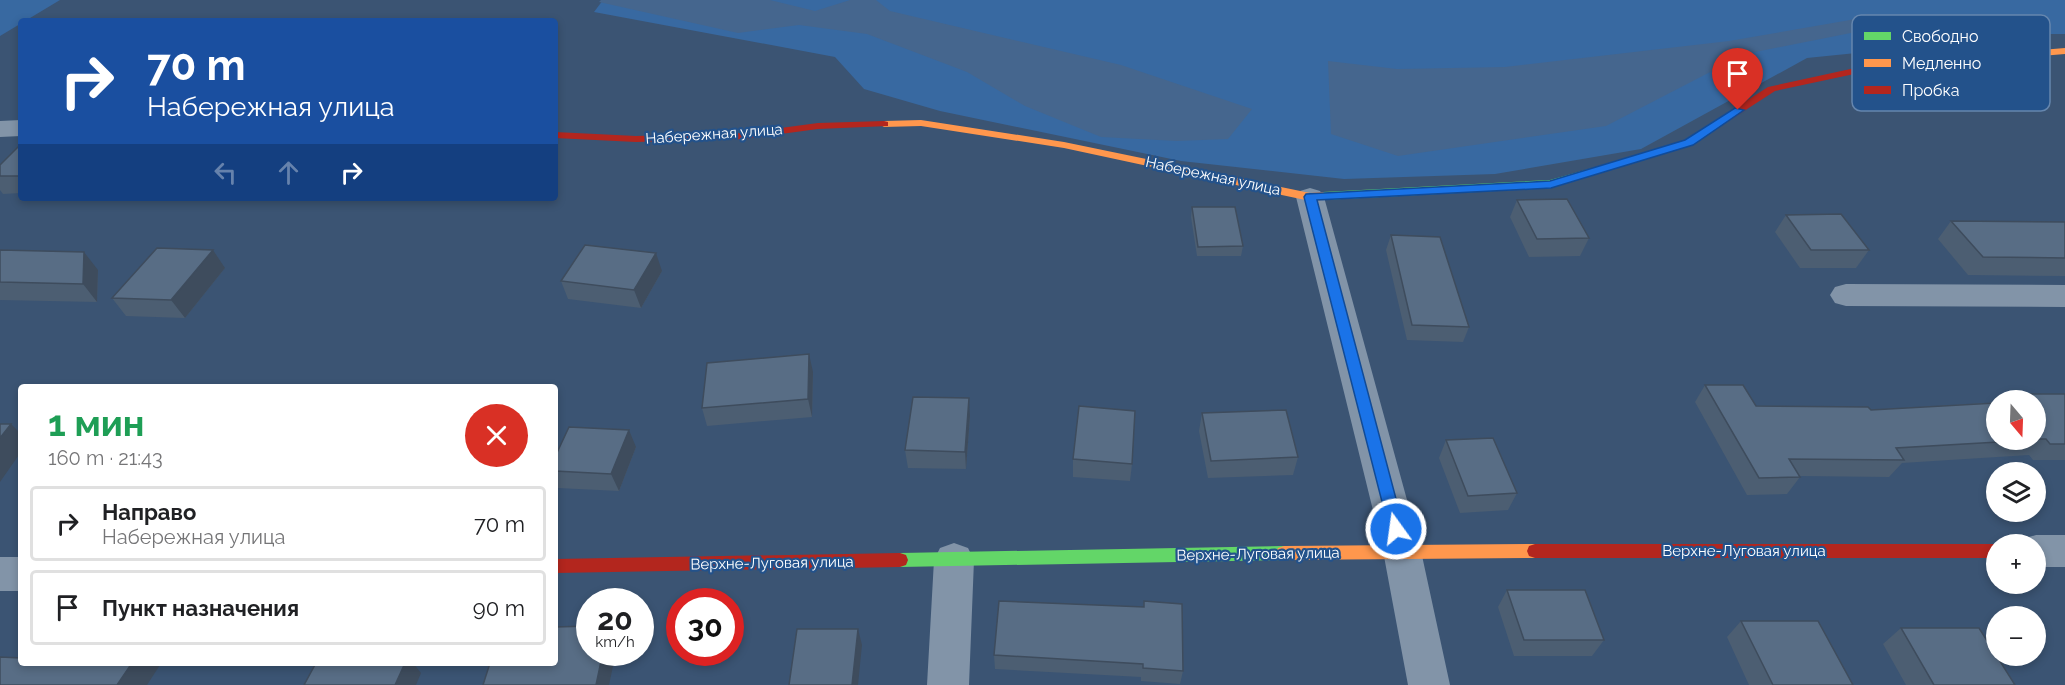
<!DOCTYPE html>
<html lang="ru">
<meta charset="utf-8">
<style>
:root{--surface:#fff;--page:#f6f6f6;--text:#202124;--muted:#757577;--line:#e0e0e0}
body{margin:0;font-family:Raleway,sans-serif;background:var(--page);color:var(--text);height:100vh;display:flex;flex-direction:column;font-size:22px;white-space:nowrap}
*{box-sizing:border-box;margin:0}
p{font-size:20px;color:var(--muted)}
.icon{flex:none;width:33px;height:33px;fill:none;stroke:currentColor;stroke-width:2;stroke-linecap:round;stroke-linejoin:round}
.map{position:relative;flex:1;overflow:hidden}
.drawer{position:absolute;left:18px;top:384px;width:540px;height:282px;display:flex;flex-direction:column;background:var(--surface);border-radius:6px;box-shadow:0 3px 9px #0003}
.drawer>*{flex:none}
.banner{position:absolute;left:18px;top:18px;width:540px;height:183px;border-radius:6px;box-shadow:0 3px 9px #0003;background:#1a4fa0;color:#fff;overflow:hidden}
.needle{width:39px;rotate:161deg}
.tools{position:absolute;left:1986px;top:390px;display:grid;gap:12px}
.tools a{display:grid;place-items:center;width:60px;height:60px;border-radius:50%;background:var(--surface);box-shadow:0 3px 9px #0003;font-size:30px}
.speed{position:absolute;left:576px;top:588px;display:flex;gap:12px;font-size:30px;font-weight:700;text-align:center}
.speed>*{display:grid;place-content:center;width:78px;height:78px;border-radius:50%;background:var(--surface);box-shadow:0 3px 9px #0003;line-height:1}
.speed small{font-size:15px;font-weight:400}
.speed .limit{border:9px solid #d22;background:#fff;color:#111}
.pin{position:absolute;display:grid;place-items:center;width:51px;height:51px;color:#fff;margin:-62px -26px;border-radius:50% 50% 50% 0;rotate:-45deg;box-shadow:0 0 6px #0007}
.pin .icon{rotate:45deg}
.me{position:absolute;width:66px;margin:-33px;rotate:346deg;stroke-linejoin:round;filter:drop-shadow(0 0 4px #0008)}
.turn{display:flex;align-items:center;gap:21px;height:126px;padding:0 30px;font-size:27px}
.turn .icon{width:78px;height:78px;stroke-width:2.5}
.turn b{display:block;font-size:42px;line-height:51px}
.lanes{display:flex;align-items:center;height:57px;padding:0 30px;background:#0003;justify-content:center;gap:30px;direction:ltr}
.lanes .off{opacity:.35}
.round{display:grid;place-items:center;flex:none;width:63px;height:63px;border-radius:32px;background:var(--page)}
.head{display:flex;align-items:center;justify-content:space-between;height:102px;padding:0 30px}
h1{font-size:36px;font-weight:700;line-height:45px;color:#1e9e55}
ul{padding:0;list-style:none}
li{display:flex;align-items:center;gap:18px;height:75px;margin:0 12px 9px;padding:0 18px;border:3px solid var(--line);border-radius:6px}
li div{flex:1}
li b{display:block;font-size:22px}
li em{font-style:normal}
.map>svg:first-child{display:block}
</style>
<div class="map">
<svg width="2065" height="685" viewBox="0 0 2065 685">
<rect width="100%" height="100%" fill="#3b5473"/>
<path fill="#3869a1" d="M0,0H60L0,36Z
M603,0H2065V34H2045L1807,58L1641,149L1495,174L1344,179L1181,161L940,111L864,89L835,57L594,12Z"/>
<path fill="#45668e" d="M601,0H770L815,11L850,0H876L890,11L1121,65L1252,109L1228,139L1177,141L1101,137L1025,106L967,72L867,34L799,25L738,33L599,2Z
M1868,14L1886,26L1745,54L1606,126L1398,156L1331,134L1328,61L1397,69L1505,67L1729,41L1850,20Z"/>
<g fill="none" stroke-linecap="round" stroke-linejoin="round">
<path fill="#8294a8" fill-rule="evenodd" d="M21,120V136L0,137V121Z
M1310,188L1320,191L1324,197L1421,551L1450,685H1408L1383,551L1296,197L1300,191Z
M1846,284L2065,285V307L1846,306L1835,303L1830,295L1835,287Z
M2036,535H2065V567H2036V544H2020L2022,539Z
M954,543L968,548L974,560L969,685H927L934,560L940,548Z
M0,557H21V591H0Z"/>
<path fill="#63d668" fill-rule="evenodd" d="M1631,157L1637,160L1635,162L1551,188L1323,200L1317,196L1323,192L1550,180Z
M1284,546L1290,548L1292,553L1290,558L1284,560L900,567L894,565L892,560L894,555L900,553Z"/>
<path fill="#ff974d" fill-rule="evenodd" d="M2065,48V54L1869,71L1864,68L1869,65Z
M921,120L1064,142L1310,193L1323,192L1329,196L1323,200L1310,201L1064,148L921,126L884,127L879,124L884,121Z
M1535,544L1541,546L1543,551L1541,556L1535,558L1284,560L1278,558L1276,553L1278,548L1284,546Z"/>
<path fill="#b3261e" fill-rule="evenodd" d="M1869,65L1873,66V70L1775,91L1693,144L1631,163L1625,160L1627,158L1685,140L1768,87Z
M884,121L888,122V126L818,129L743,139L636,142L555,138V132L636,136L743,133L818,123Z
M1535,544H1996V558H1535L1529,556L1527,551L1529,546Z
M900,553L906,555L908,560L906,565L900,567L555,573V559Z"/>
</g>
<path fill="#4c5e72" d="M21,144V193L3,194L0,190V165Z
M1517,200L1589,238L1580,256L1529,257L1510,217Z
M1192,207L1243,246L1241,256H1197L1191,217Z
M1786,215L1869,250L1856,268H1800L1775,232Z
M1951,221L2065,222V276L1968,275L1938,239Z
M1391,235L1469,327L1463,342L1407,340L1386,250Z
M0,250L98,270L97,302L0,300Z
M225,268L185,318L126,316L112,298Z
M662,271L641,308L568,299L561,281Z
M813,372L812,417L707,426L702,408Z
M1705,385L1756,406L1871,410L2036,400H2004L2011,394H2065V460H2033L2029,455L1902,463L1889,477L1799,476L1800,477L1787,494L1747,495L1695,402Z
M1202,413L1298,457L1293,475L1208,478L1199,431Z
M970,416L966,469L908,468L905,450Z
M1446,440L1517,493L1508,510L1460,513L1439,458Z
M636,447L619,491L558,488L555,483V457Z
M1073,459L1132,464L1130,481L1073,477Z
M1507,590L1604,640L1592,656H1514L1498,607Z
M1144,601L1183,671L1180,684L1141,681V677L995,669L994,655L1143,607Z
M1741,621L1853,685H1749L1727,637Z
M1901,628L2015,685H1906L1883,644Z"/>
<path fill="#3e4c5d" d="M213,250L225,268L185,318L171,300Z
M84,252L98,270L97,302L83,284Z
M656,253L662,271L641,308L634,290Z
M809,354L813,372L812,417L808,399Z
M969,398L970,416L966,469L965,452Z
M11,424L21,434V452L0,482V438Z
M629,430L636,447L619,491L611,474Z
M858,629L862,645L858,685H852Z
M603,652H616L609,685H596Z
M132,663H158L160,665L147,685H117Z
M405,663H413L421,673L416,685H395Z"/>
<path fill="#586d85" stroke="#3e4c5d" stroke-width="1.5" d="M21,144V176H0V165Z
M1567,199L1589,238L1537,239L1517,200Z
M1192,207H1235L1243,246L1198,247Z
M1841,214L1869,250H1811L1786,215Z
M1951,221L2065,222V258L1983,257Z
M1391,235L1440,237L1469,327L1412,325Z
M585,245L656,253L634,290L561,281Z
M157,248L213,250L171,300L112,298Z
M0,250L84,252L83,284L0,282Z
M809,354L808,399L702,408L707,363Z
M1705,385H1743L1756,406L1868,407L1871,410L1996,403V440H2033L1896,448L1904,460L1789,459L1800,477L1759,478Z
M2011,394H2065V444H2050L2046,439H2036V400H2016Z
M913,397L969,398L965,452L905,450Z
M1079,406L1135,411L1132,464L1073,459Z
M1286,410L1298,457L1211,461L1202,413Z
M0,424H11L0,438Z
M569,427L629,430L611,474L555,471V457Z
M1493,438L1517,493L1468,496L1446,440Z
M1507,590H1585L1604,640H1524Z
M999,601L1144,607V601L1182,604L1183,671L1143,668V664L994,655Z
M1741,621H1818L1853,685H1773Z
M590,626V652H603L596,685H483L490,663H555V627Z
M1901,628H1979L2015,685H1934Z
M797,629H858L852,685H789Z
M0,657L21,658V663H132L117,685H0Z
M316,663H405L395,685H304Z"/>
<path fill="#1a73e8" stroke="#114b97" stroke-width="1.5" d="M1735,108L1744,110L1693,145L1551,188L1317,200L1404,529L1396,535L1390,533L1304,197L1306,194L1550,181L1685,140Z"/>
<g text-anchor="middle" stroke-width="4.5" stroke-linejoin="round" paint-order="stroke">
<g font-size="15" fill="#fff" stroke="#23528b">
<text transform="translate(714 134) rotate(-4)" y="5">Набережная улица</text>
<text transform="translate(1213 176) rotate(12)" y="5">Набережная улица</text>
<text x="1744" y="556">Верхне-Луговая улица</text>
<text transform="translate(1258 554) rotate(-1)" y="5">Верхне-Луговая улица</text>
<text transform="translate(772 563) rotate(-1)" y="5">Верхне-Луговая улица</text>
</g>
</g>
<rect x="1852" y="15" width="198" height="96" rx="9" fill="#23528b" stroke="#6586ae" stroke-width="1.5"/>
<rect x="1864" y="32" width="27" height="8" fill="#63d668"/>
<rect x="1864" y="59" width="27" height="8" fill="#ff974d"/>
<rect x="1864" y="86" width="27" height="8" fill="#b3261e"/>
<g font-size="16" fill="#fff">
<text x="1902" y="42">Свободно</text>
<text x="1902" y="69">Медленно</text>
<text x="1902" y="96">Пробка</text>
</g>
</svg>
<div class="tools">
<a><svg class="needle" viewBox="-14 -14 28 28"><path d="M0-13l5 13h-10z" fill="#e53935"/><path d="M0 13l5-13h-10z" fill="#757577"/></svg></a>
<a><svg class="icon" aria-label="layers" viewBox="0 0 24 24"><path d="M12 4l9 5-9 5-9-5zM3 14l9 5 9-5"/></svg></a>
<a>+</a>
<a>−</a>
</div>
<div class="speed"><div>20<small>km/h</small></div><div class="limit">30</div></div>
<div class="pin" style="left:1738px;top:110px;background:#d93025"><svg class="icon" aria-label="arrive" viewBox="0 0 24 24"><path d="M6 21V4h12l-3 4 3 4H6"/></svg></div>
<svg class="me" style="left:1396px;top:529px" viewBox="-20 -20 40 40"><circle r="17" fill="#1a73e8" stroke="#fff" stroke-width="3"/><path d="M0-11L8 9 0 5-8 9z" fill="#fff"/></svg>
<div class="banner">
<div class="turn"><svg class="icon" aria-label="right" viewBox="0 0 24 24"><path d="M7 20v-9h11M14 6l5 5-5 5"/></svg><div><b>70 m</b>Набережная улица</div></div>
<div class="lanes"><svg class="icon off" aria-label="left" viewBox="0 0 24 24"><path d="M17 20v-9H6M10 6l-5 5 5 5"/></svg><svg class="icon off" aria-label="ahead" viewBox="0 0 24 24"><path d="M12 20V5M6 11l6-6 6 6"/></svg><svg class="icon" aria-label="right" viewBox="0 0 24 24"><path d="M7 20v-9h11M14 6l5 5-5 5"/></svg></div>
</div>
<section class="drawer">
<div class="head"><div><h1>1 мин</h1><p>160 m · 21:43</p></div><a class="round" style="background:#d93025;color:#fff"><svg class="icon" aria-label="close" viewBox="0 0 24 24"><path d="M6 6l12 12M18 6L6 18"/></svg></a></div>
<ul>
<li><svg class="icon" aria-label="right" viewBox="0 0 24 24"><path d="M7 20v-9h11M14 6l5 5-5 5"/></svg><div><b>Направо</b><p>Набережная улица</p></div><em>70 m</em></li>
<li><svg class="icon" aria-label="arrive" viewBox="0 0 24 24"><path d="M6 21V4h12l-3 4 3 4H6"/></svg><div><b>Пункт назначения</b></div><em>90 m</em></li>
</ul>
</section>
</div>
